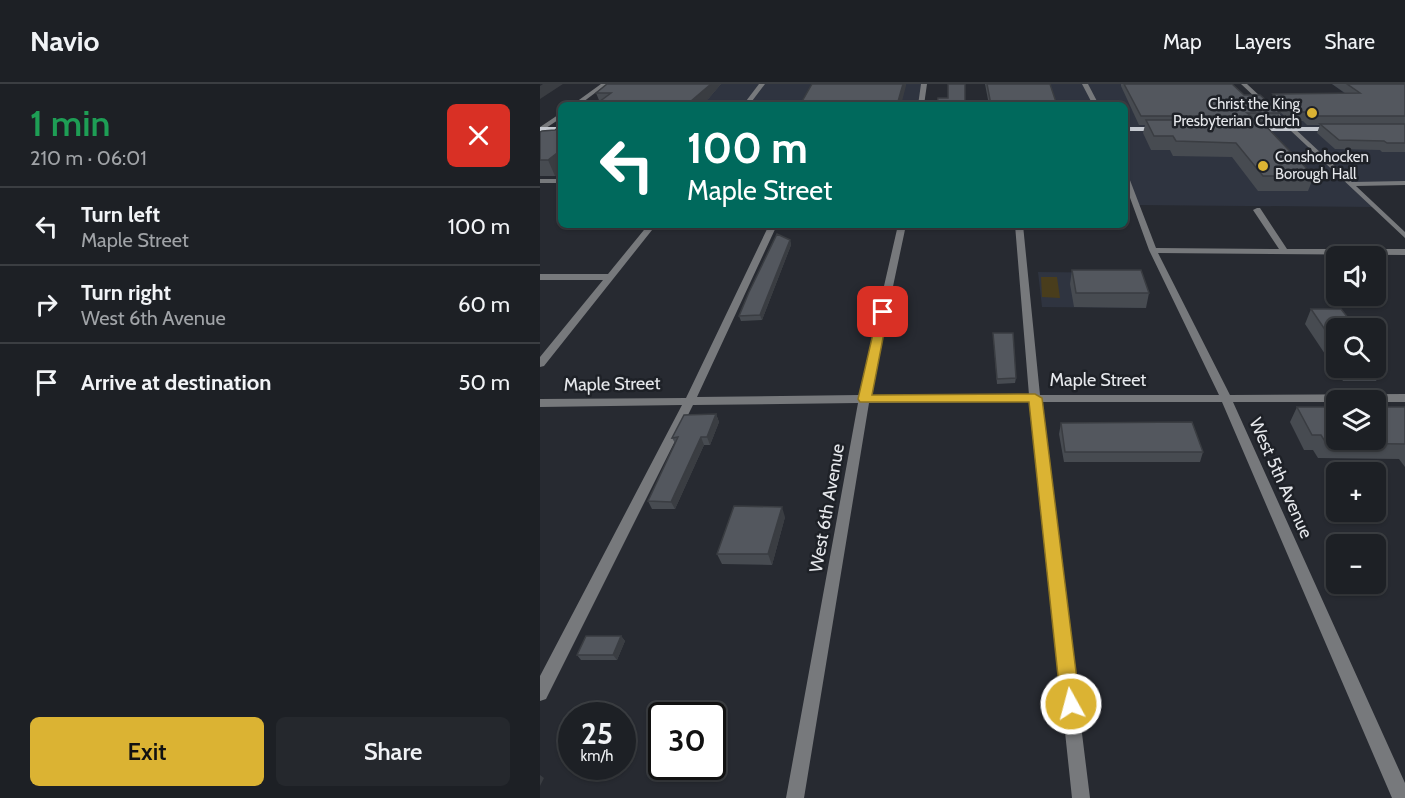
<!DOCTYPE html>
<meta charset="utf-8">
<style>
:root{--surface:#1d2025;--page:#25282d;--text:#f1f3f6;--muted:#a0a3a7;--line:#3b3e42;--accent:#dbb333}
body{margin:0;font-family:Cabin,sans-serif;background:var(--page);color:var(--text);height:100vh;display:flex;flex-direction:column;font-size:22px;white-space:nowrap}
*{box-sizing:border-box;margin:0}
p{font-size:20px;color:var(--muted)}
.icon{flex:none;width:33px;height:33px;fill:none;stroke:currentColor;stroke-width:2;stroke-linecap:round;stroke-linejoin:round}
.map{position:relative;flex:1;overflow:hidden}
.panel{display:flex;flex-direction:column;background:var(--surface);width:540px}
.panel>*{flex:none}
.hud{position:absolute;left:18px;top:18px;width:570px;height:126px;border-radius:9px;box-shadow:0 2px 4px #0004,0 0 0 2px var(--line);background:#00695c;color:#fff;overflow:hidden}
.buttons{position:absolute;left:786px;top:162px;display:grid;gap:12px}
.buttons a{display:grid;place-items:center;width:60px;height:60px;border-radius:9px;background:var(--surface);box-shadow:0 2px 4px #0004,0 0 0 2px var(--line);font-size:30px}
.speed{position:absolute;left:18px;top:618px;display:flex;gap:12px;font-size:30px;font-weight:700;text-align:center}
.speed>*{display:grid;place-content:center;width:78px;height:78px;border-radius:50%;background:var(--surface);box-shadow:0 2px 4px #0004,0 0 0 2px var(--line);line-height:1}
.speed small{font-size:15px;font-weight:400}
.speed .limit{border:3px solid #111;border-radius:9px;background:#fff;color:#111}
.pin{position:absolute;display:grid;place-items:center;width:51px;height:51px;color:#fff;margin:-26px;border-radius:12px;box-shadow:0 3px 9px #0006}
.me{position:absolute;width:66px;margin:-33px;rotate:353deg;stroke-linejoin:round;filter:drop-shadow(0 0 4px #0008)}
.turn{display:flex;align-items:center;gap:21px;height:126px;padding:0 30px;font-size:27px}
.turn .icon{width:78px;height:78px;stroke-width:2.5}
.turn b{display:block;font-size:42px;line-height:51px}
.round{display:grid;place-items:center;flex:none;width:63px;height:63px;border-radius:9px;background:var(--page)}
.overview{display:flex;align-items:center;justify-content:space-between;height:102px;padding:0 30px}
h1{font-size:36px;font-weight:600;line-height:45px;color:#1e9e55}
.cta{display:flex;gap:12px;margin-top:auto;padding:12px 30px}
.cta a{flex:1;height:69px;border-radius:9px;background:var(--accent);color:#111;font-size:24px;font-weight:600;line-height:69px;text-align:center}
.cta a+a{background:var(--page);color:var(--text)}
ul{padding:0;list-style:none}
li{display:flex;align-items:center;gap:18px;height:78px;padding:0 30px;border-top:2px solid var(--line)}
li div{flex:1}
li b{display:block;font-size:22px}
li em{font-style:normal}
header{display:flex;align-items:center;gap:36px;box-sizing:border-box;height:84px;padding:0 30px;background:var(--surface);border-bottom:2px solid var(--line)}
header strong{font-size:28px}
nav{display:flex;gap:33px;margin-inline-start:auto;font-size:21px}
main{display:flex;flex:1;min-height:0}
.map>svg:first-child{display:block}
</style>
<header>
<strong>Navio</strong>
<nav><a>Map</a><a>Layers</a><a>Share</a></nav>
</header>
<main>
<section class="panel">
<div class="overview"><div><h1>1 min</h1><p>210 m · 06:01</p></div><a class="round" style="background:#d93025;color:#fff"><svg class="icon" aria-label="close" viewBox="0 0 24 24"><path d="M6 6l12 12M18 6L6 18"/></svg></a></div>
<ul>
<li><svg class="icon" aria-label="left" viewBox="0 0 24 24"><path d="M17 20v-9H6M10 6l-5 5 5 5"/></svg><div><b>Turn left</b><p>Maple Street</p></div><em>100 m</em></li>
<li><svg class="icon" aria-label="right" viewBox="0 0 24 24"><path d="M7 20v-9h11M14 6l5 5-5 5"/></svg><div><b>Turn right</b><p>West 6th Avenue</p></div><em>60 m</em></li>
<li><svg class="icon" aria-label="arrive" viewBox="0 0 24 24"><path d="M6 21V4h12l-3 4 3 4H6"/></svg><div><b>Arrive at destination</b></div><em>50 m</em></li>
</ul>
<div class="cta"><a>Exit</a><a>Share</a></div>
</section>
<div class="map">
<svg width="865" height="714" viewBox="0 0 865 714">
<rect width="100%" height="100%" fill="#272a31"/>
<path fill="#2f3440" d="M164,0H384L381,18H477L476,0H634L724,17H815L792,0H865V99L813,100L835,123L597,121L585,97V21H35L95,20Z
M498,188L595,189L606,224L502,223Z"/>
<path fill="#493d1c" d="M501,193H517L520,214L502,213Z"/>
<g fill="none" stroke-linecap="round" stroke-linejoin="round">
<path fill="#77797c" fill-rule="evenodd" d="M61,0H67L39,21H32Z
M219,0H225L209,21H203Z
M381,0H387L384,21H378Z
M542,0H548L559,21H553Z
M701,0H707L812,98L865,97V101L816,102L865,148V154Z
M21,29V34L0,48V43Z
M585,89L588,91L616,164L739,165L713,126L717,124H720L747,165H865V171L618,169L690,311L865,310V318H693L865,699V714H852L682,318H501L550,714H532L490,318L329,319L264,714H246L318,319L153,321L6,615L0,617V592L142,321L0,323V315L146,314L229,141H237L157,313L319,311L358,141H366L330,311H489L475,141H483L500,311H679L609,166L585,100Z
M0,95H21V99H0Z
M108,141H116L4,282L0,283V273L63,196H0V190H68Z"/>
<path fill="#c4c8cf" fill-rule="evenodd" d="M0,43H21V47H0Z
M585,43H625L629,45L625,47H585Z
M709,43H799L803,45L799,47H706Z"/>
</g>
<path fill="#474b51" d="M67,0H181L169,14L161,21H61L56,9Z
M445,0H510L517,21H449Z
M581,0H692L704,11L740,29L737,37H721L774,92L768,107H718L692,73L633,72L630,66H611L603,49L605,41H599L581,2Z
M792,0H865V68H842L840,66L795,65L777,49L780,41H767L763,37H750L730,19L733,10L805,9Z
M21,41V86L15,92H0V48L15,46Z
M250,156L251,161L222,236L201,237L199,232Z
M532,186L609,209L606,224L534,223L530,200Z
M771,225L796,244V284H836V270L845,282L836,297H803L765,240Z
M453,249L476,294L475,299L457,300Z
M757,323H865V383L859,375L778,374L773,366H764L750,338Z
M176,330L179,338L170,361H164L135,425H112L108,417L135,359L132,354Z
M521,339L663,368L660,378H524L519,350Z
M245,433L232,481L182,480L177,470Z
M81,552L85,557L77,576H41L37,571Z"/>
<path fill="#3a3d42" d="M3,0H23L0,15V2Z
M171,0H181L169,14L161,21H152L151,17Z
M363,0H366V2L361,21H357Z
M21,66V86L15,92L8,76Z
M250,156L251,161L222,236L220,231Z
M176,330L179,338L170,361L167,353Z
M161,353L164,361L135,425L131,418Z
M242,423L245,433L232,481L228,470Z
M81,552L85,557L77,576L73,571Z
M0,691L4,694L0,702Z"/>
<path fill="#53575e" stroke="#3a3d42" stroke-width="1.5" d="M67,0H171L151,17L59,18L71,9H56Z
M272,0H363L357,21H260Z
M408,0H425V21H397L398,14H408Z
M447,0H510L517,21H451Z
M584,0H692L704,11H720L740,29H707L711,32H601Z
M807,0H865V32H771L766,28H753L733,10L820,9Z
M606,36H720L774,92H723L696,59L636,57L633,52H614Z
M780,40H865V59H847L844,57L799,56Z
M21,41V66L8,76H0V48L2,47L15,46Z
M237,150L250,156L220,231L199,232L209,208Z
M532,186H601L609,209H536Z
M771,225H801L816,244H796V262Z
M453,249H473L476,294L457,295Z
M836,270L845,282H836Z
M757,323H796V356H836V323H865V360L786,359L781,351H772Z
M176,330L167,353H161L131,418L108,417L138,353L132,354L144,331Z
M652,338L663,368H525L521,339Z
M194,422L242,423L228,470H177Z
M46,552H81L73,571H37Z"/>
<path fill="#dbb333" stroke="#8e7421" stroke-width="1.5" d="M343,225L348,228L332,311L495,310L502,314L540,620L537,627L531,630L524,627L521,620L489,318H320L318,315L338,228Z"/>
<g fill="#dbb333" stroke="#1e2127" stroke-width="2">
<circle cx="772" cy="29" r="6"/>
<circle cx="723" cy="82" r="6"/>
</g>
<g text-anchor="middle" stroke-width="5" stroke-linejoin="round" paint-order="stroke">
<g font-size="15" fill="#e6e8ec" stroke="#1e2127" text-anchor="end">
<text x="760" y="25">Christ the King<tspan x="760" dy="17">Presbyterian Church</tspan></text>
<text x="735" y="78" text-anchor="start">Conshohocken<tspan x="735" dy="17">Borough Hall</tspan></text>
</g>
<g font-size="18" fill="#e6e8ec" stroke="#1e2127">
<text x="558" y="302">Maple Street</text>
<text transform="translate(72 300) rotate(-1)" y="6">Maple Street</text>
<text transform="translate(741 394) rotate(66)" y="6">West 5th Avenue</text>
<text transform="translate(287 424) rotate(-80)" y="6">West 6th Avenue</text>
</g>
</g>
</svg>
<div class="buttons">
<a><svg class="icon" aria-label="sound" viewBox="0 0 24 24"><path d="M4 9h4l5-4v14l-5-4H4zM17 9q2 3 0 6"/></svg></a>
<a><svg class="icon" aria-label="search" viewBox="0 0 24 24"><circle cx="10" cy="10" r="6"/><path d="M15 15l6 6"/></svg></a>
<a><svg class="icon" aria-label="layers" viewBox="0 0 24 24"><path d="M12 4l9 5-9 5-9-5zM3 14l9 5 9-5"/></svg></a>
<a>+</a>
<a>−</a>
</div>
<div class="speed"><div>25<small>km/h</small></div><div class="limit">30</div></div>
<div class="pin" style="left:343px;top:228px;background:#d93025"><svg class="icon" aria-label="arrive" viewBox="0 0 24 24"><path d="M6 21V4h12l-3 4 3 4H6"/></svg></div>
<svg class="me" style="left:531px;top:620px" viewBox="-20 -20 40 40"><circle r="17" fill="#dbb333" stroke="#fff" stroke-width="3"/><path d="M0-11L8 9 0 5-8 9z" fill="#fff"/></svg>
<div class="hud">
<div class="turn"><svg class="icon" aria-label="left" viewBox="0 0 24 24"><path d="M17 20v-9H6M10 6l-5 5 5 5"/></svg><div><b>100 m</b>Maple Street</div></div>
</div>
</div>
</main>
